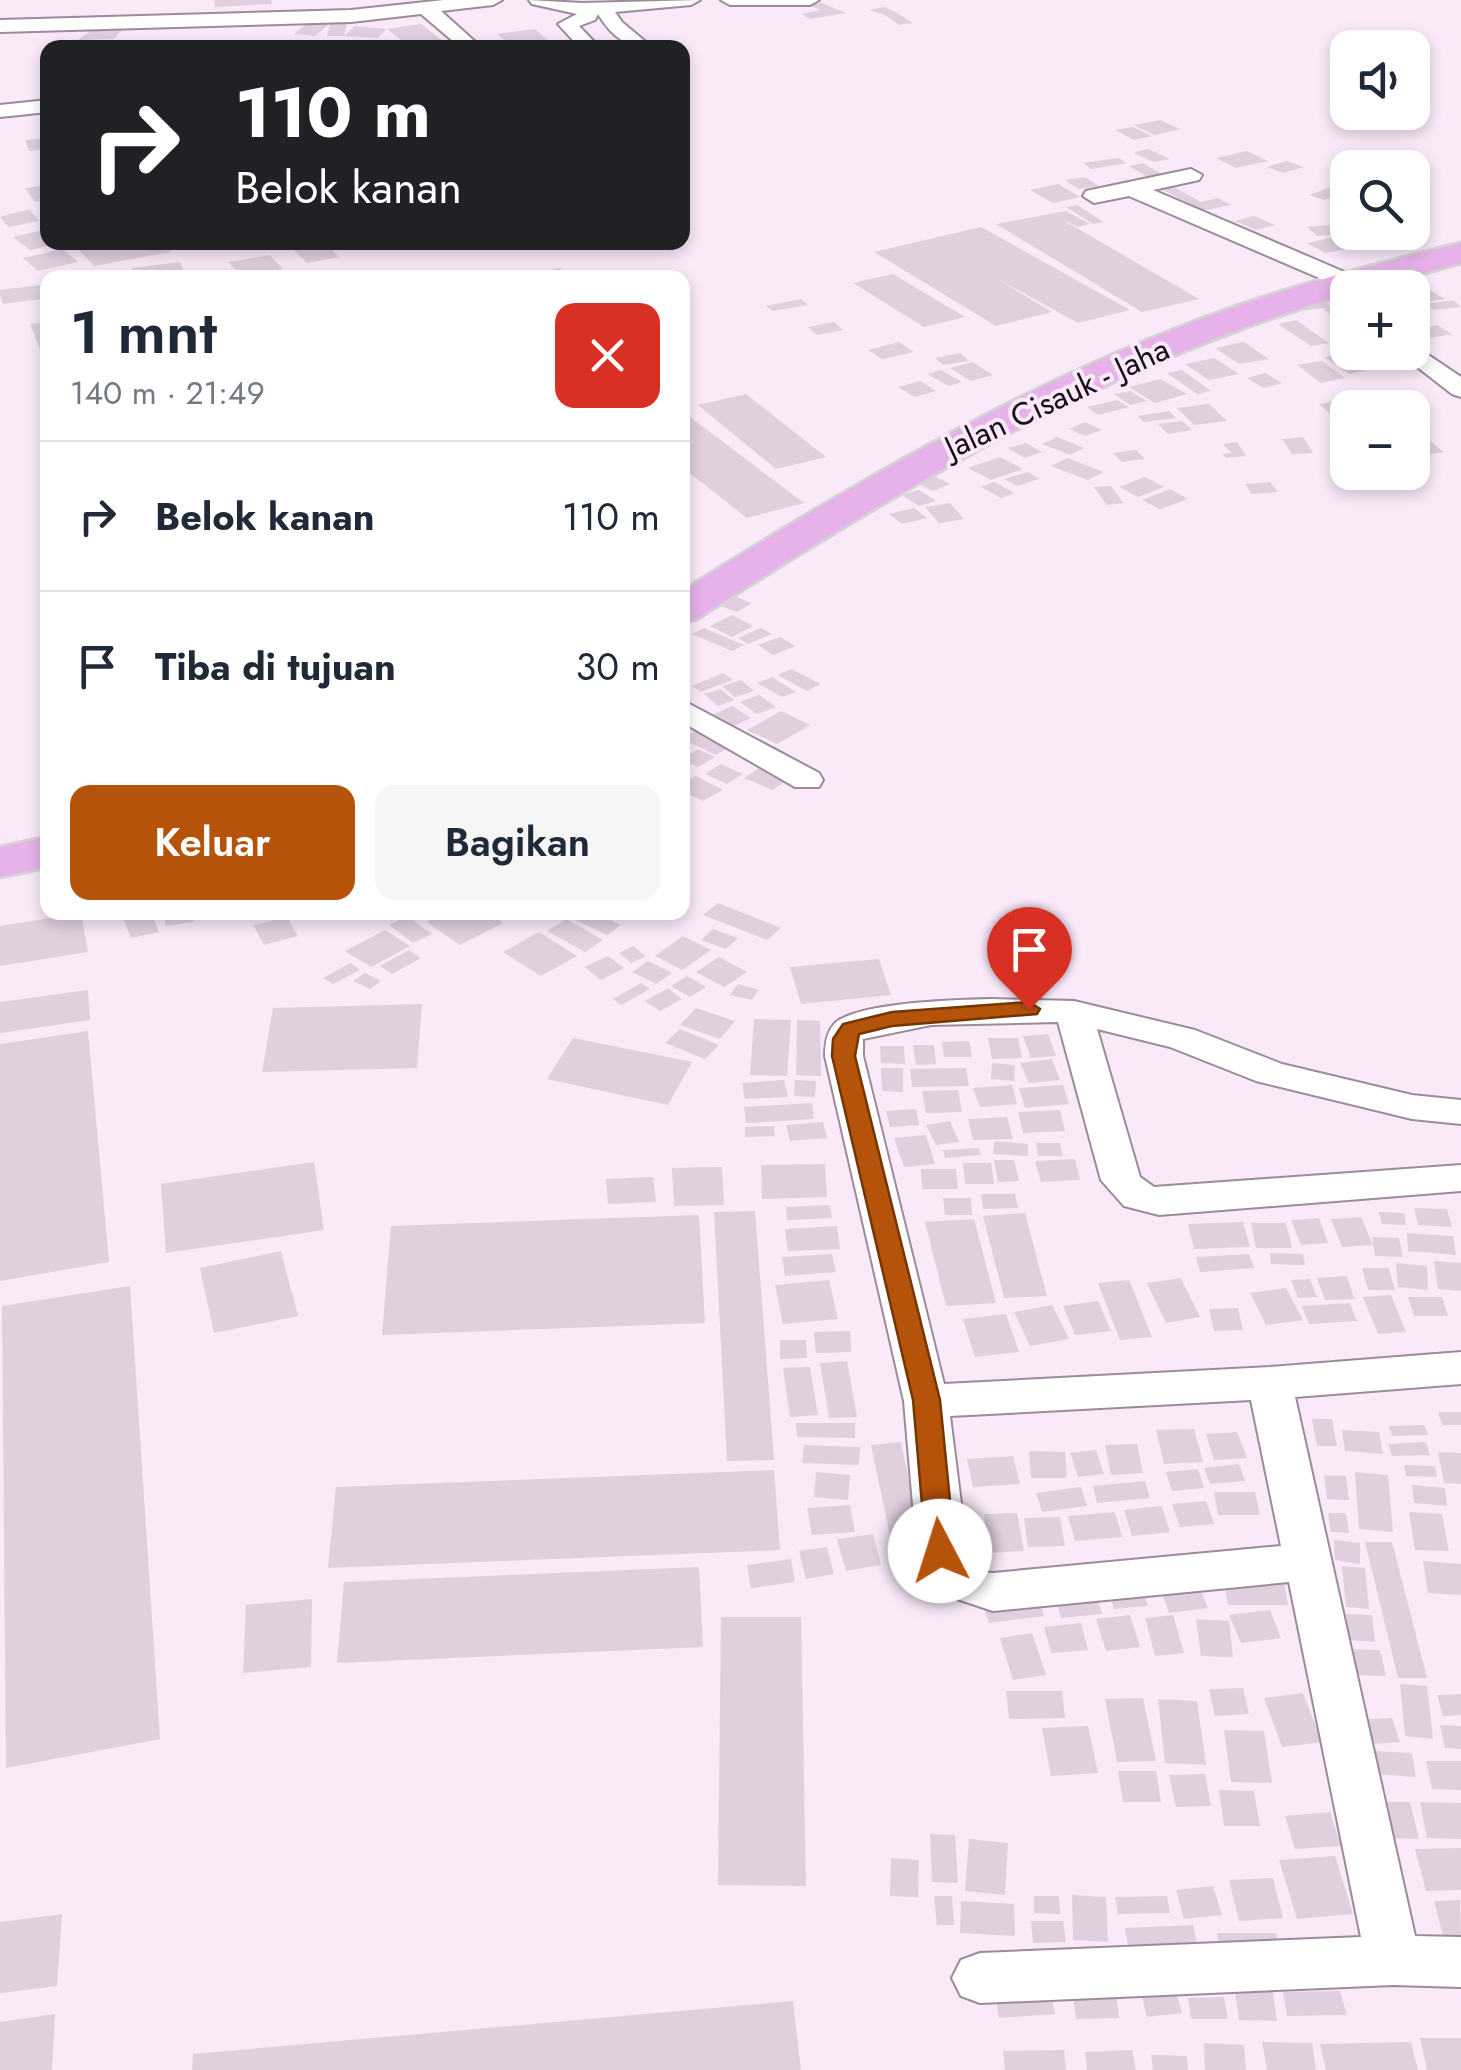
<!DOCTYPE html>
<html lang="id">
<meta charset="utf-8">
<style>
:root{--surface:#fff;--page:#f6f6f7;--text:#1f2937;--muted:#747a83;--line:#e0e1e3;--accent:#b45309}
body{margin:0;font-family:Jost,sans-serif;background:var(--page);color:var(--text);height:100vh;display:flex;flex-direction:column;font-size:38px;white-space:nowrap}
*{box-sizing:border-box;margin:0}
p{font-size:32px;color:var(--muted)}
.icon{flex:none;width:55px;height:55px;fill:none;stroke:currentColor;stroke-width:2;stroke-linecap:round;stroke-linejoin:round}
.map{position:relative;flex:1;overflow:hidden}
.panel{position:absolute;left:40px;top:270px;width:650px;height:650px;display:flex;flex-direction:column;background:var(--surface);border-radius:20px;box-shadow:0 5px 15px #0003}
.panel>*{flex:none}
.banner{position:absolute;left:40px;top:40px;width:650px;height:210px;border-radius:20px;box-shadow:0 5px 15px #0003;background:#202124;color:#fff;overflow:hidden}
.buttons{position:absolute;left:1330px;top:30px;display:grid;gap:20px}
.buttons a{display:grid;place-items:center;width:100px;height:100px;border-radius:20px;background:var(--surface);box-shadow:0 5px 15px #0003;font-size:50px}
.pin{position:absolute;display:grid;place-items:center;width:85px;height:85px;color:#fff;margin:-102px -42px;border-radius:50% 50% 50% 0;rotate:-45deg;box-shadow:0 0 10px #0007}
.pin .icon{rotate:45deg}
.me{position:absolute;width:110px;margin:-55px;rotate:355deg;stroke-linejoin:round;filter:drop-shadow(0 0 8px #0008)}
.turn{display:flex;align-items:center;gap:35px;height:210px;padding:0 30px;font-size:45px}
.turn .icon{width:130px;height:130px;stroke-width:2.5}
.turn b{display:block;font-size:70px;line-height:85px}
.round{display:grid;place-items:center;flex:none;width:105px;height:105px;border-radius:20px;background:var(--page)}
.overview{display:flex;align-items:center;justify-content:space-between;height:170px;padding:0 30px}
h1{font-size:60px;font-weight:600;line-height:75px}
.primary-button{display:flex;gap:20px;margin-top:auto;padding:20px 30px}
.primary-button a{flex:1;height:115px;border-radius:20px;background:var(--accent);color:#fff;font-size:40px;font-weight:600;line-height:115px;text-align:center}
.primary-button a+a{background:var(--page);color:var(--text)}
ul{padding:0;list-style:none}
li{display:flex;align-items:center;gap:30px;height:150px;padding:0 30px;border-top:2px solid var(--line)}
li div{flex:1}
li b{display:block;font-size:38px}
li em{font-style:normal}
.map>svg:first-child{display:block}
</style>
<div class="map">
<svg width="1461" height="2070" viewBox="0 0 1461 2070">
<rect width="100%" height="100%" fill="#f9e9f9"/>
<path fill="#dfcfdf" d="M214,0H271L272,4L215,7Z
M822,3L846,13L810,19L801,14L820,10L809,5Z
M884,7L895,12L913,23L899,25L885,15L869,10Z
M309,22L330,24H347L344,36H327L330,24L315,36L294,34Z
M421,24L444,42L410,47L387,29Z
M355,26L387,29L377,38L344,36Z
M93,29H123L114,39L78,40Z
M535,29L557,48H501L509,44L497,34Z
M1160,120L1180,129L1154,135L1134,125Z
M1133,127L1152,136L1134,140L1115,130Z
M48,138V149L29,151L25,140Z
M1148,149L1170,159L1154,162L1133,153Z
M1247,151L1268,161L1236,168L1216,158Z
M1119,158L1127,163L1091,169L1083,163Z
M1287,161L1304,167L1283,173L1267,167Z
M1143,163L1165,176L1151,179L1129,166Z
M1085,177L1099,186L1079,189L1065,180Z
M1058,184L1080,197L1053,203L1030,190Z
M48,185V200L35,202L25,188Z
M1170,185L1201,202L1218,198L1231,205L1202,211L1158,187Z
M1331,187L1346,192L1324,200L1309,195Z
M1077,205L1104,222L1093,224L1066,207Z
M29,209L39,221L8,227L0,217Z
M1066,211L1090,224L1078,227L1061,219L1199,299L1142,312L996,224Z
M1254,216L1275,225L1256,230L1235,221Z
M1329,225L1340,234L1317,236L1307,227Z
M981,227L1130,310L1078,323L994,277L1052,312L996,326L874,252Z
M43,230L48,242L57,244L30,250L13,237Z
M1330,238L1347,249L1325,253L1307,243Z
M106,242H162L171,252L94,266L77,248Z
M286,242H324L339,257L307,263Z
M63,249L78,262L38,271L23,258Z
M270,255L283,269L241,276L228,262Z
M180,262L187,278H135L132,268Z
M560,268L571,278H521V276Z
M893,274L965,317L924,327L853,283Z
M1420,282L1433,292L1445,299L1426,302L1412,288L1403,285Z
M48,284V298L3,304L0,295V290Z
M801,299L808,305L773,311L766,306Z
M1323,300L1333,308L1345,307L1348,317L1335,318L1323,308L1294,312L1288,306Z
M1453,300L1461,307L1434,310L1425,304Z
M1296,320L1329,343L1311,346L1278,324Z
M48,322V366H47L30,324Z
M834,322L843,330L817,335L808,327Z
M1437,325L1452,334L1425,339L1412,331Z
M899,342L914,352L882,359L868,350Z
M1244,342L1269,359L1239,364L1215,348Z
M1362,352H1365L1380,363L1364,366L1348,355Z
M960,353L969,361L943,365L935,358Z
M1341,354L1365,371L1349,374L1324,357Z
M1214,358L1239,374L1209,380L1185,364Z
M1322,361L1345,378L1321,383L1297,365Z
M972,362L993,375L971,381L950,368Z
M941,370L962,382L949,386L927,374Z
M1182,370L1211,391L1197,394L1167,373Z
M1265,373L1282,383L1264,388L1247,378Z
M1160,379L1187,394L1155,403L1129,387Z
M920,381L936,391L915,397L898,387Z
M1130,391L1147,401L1130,405L1114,394Z
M746,394L826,457L776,469L698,405Z
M1117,400L1129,407L1098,415L1087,407Z
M1336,401L1348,411V416L1335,418L1319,404Z
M1209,404L1227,421L1194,425L1177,408Z
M682,411L804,503L747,518L682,467Z
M1169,411L1176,418L1144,422L1138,416Z
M1182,421L1192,430L1168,434L1158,424Z
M1085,422L1102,430L1085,436L1069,429Z
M1057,437L1084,448L1070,455L1042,444Z
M1303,437L1313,453L1292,454L1282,439Z
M1428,439L1444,452L1424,455L1412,447V442Z
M1237,442L1246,456L1226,458L1222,454L1232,453L1223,444Z
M1026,443L1042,452L1024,458L1008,448Z
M1136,450L1145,459L1122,462L1113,453Z
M1000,457L1023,469L991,480L968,468Z
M1067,458L1104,472L1088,480L1051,466Z
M1028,472L1039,479L1017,486L1005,479Z
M932,475L950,484L933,491L915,482Z
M1145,477L1164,487L1138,497L1119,487Z
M994,482L1014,493L1001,498L981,487Z
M1270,482L1278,492L1252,494L1245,484Z
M1111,486L1123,503L1107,505L1094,487Z
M1170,489L1188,499L1160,509L1142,500Z
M919,490L936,501L919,506L902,495Z
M950,503L964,519L939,523L925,507Z
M914,508L927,518L902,524L889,514Z
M734,596L752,603L737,612L718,605Z
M732,615L753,626L732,637L710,626Z
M704,628L744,645L732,651L692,634Z
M761,628L772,634L748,644L738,638Z
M780,637L795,646L773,655L758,645Z
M791,669L821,684L807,691L778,675Z
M723,673L733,680L701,692L692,686Z
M772,677L796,692L782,697L757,683Z
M741,680L754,691L735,697L722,686Z
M720,689L734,700L718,706L704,694Z
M759,695L776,707L757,714L740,702Z
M732,706L751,718L729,728L710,716Z
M781,711L810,725L777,744L747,730Z
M698,729L733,745L716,755L682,739Z
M698,749L715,757L698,767L682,760Z
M721,764L743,774L727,784L705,774Z
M761,767L789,779L772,790L744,778Z
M696,776L723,790L703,801L682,791V784Z
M718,903L781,928L767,940L703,915Z
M121,912H151L159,932L131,938Z
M168,912H192L194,922L166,926L164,913Z
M446,912H488L503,923L460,945L427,922Z
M576,912H594L621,925L607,935L569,917Z
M81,913L88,952L0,966V926Z
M407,916L432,934L413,943L389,925Z
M287,917L298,936L264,945L253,925Z
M566,919L603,940L585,952L547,931Z
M713,929L738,938L726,949L701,940Z
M385,930L410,946L371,967L345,951Z
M539,932L577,956L541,976L503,952Z
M683,936L711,950L682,970L655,956Z
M633,946L646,956L631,963L619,953Z
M409,950L421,958L392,974L380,966Z
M608,956L624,968L601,980L584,967Z
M719,957L747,972L724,987L696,972Z
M879,959L891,995L801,1004L790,967Z
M648,961L672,973L656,984L632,972Z
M350,963L360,970L333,984L323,978Z
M365,973L381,981L370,989L353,981Z
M687,976L706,987L690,997L671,986Z
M641,983L650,989L621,1005L613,999Z
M738,984L759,990L752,1000L730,995Z
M668,988L682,999L660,1011L645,1001Z
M88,990L90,1020L0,1033V1002Z
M422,1004L417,1068L262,1072L273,1008Z
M696,1008L735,1021L720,1039L680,1025Z
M754,1019L791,1020L787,1076L750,1075Z
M797,1020L820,1021L821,1076L796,1075Z
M680,1029L719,1045L705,1059L665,1043Z
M88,1031L109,1262L0,1281V1044Z
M1048,1034L1056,1056L1031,1058L1023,1036Z
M573,1038L692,1062L668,1105L547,1079Z
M988,1038H1018L1022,1058L992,1059Z
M969,1041L972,1057H944L942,1042Z
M913,1045H934L936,1064L916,1065Z
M880,1046H904L905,1064L881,1063Z
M1052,1059L1060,1080L1029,1083L1020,1063Z
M992,1063L1015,1065L1014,1081L991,1079Z
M881,1068H903V1092L882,1091Z
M966,1068L969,1086L912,1087L910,1069Z
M784,1080L788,1097L745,1099L742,1083Z
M795,1080L816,1081L815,1097L794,1096Z
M1012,1085L1017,1104L980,1107L973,1088Z
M1063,1085L1069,1104L1025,1108L1019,1088Z
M958,1090L962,1112L926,1113L922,1091Z
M812,1103L814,1119L746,1123L744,1107Z
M916,1109L919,1125L890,1127L886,1111Z
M1060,1110L1065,1131L1023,1133L1018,1112Z
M1007,1117L1013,1139L973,1140L968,1119Z
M950,1121L959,1142L936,1145L926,1125Z
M823,1122L827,1138L790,1141L786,1125Z
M774,1126L775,1136L745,1137V1127Z
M926,1135L935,1164L904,1167L894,1138Z
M994,1141L1028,1144V1156L993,1154Z
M1036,1143H1060L1063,1156H1038Z
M979,1148L981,1155L945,1158L943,1150Z
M1075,1159L1080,1180L1041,1182L1035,1161Z
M994,1160H1014L1019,1181L998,1182Z
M314,1162L324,1230L166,1253L161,1184Z
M963,1163H991L994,1184H965Z
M825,1164L827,1197L762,1199L761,1165Z
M722,1167L724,1205L674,1206L672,1168Z
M921,1169H956L958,1189H922Z
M653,1177L656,1202L608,1204L606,1179Z
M981,1194H1015L1018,1208L983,1209Z
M943,1198H971L972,1215H945Z
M830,1205L832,1218L787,1220L786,1207Z
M1414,1208L1447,1209L1452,1227L1418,1225Z
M755,1211L774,1460L727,1461L714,1212Z
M1379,1212L1404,1213L1406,1225L1382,1224Z
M1025,1213L1047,1296L1004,1298L983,1216Z
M699,1215L705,1323L382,1335L391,1226Z
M1361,1217L1373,1245L1342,1247L1331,1219Z
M1319,1218L1328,1243L1301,1245L1291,1220Z
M974,1219L996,1303L946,1306L925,1222Z
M1243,1222L1250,1247L1194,1249L1188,1224Z
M1251,1223H1286L1292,1248H1256Z
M837,1226L840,1249L788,1251L785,1229Z
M1407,1233L1453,1236L1456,1255L1408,1251Z
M1372,1237L1399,1238L1403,1257L1375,1256Z
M281,1251L298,1316L214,1333L200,1268Z
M1270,1253L1303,1254L1305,1265L1271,1264Z
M832,1254L836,1272L785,1276L782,1257Z
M1249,1254L1254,1268L1200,1272L1196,1257Z
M1434,1261L1461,1263V1291L1438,1289Z
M1396,1263L1427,1266L1428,1290L1398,1287Z
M1362,1268H1389L1395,1290H1368Z
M1347,1276L1354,1299L1325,1300L1317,1278Z
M1181,1278L1200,1317L1166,1323L1147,1283Z
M1310,1279L1317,1297L1298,1298L1291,1280Z
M829,1280L838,1319L783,1324L775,1285Z
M1129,1280L1152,1337L1120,1340L1098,1283Z
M130,1286L160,1739L6,1768L2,1306Z
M1286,1288L1303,1320L1266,1325L1250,1293Z
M1391,1295L1406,1332L1378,1334L1363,1297Z
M1408,1297H1442L1448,1316H1414Z
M1098,1301L1111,1331L1075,1335L1063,1306Z
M1350,1303L1357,1321L1309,1324L1302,1306Z
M1052,1305L1069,1339L1030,1346L1014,1312Z
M1238,1308L1243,1330L1214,1331L1209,1309Z
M1006,1314L1019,1352L975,1357L963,1319Z
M850,1331L851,1352L816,1353L814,1332Z
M780,1340H806L807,1358L780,1359Z
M847,1361L857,1417L829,1418L820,1363Z
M810,1367L818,1415L790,1417L783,1368Z
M1438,1412H1461V1425H1442Z
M1312,1419H1332L1337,1446H1317Z
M796,1423H855V1438L797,1437Z
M1424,1425L1428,1435L1392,1436L1389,1426Z
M1194,1429L1203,1462L1164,1464L1156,1430Z
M1342,1430L1379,1432L1383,1454L1345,1451Z
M1237,1432L1247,1458L1214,1460L1206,1434Z
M901,1442L924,1553L894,1555L871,1445Z
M1426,1442L1430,1455L1392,1456L1388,1444Z
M1137,1444L1143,1473L1111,1475L1105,1445Z
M804,1445L860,1447L859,1465L802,1463Z
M1096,1450L1104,1474L1078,1477L1070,1453Z
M1029,1451L1065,1452L1067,1478H1031Z
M1438,1452L1461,1453V1484L1444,1483Z
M1013,1456L1020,1484L973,1487L967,1459Z
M1239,1464L1245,1481L1210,1484L1204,1468Z
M1404,1465L1435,1466L1437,1477L1406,1476Z
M1198,1469L1204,1488L1172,1491L1166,1472Z
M774,1470L780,1550L328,1568L336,1487Z
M816,1472L850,1475L848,1500L814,1497Z
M1355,1472L1388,1475L1393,1532L1359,1529Z
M1324,1475L1346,1476L1349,1500L1327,1499Z
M1145,1481L1150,1498L1097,1503L1093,1486Z
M1412,1485L1445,1488L1447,1506L1414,1503Z
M1081,1487L1087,1506L1042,1512L1036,1493Z
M1214,1492H1255L1260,1515H1218Z
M1206,1501L1214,1524L1180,1527L1172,1504Z
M850,1505L855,1532L812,1535L807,1508Z
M1162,1506L1170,1532L1132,1536L1124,1510Z
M1115,1512L1122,1537L1075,1541L1068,1516Z
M1409,1512L1442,1514L1449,1551L1415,1550Z
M1017,1513L1024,1551L990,1553L984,1514Z
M1328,1513H1346L1349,1533L1331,1532Z
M1060,1517L1065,1546L1028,1547L1024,1518Z
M873,1534L881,1565L846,1571L837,1539Z
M1334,1540L1360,1543V1564L1335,1560Z
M1365,1542H1392L1427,1678H1398Z
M827,1547L834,1574L806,1579L799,1551Z
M791,1559L795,1582L751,1588L747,1565Z
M1423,1561L1461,1564V1595L1428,1593Z
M1342,1566L1365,1568L1369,1609L1346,1607Z
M699,1567L703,1647L337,1663L344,1582Z
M1196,1578L1208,1608L1169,1613L1158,1583Z
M1284,1583L1288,1605H1228L1224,1584Z
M1141,1585L1148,1606L1114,1609L1108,1588Z
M1094,1588L1102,1614L1061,1618L1054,1592Z
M1038,1596L1044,1616L989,1623L982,1603Z
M312,1599L311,1667L243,1673L246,1605Z
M1270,1610L1281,1638L1241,1643L1229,1615Z
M1343,1614L1372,1615L1375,1642L1347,1640Z
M1130,1615L1140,1647L1106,1651L1096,1619Z
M1173,1615L1184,1653L1155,1656L1145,1618Z
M721,1617H801L806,1886L718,1885Z
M1196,1619L1229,1621L1233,1657L1201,1656Z
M1081,1623L1088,1650L1051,1653L1044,1627Z
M1032,1633L1046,1675L1013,1680L1000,1638Z
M1346,1649L1380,1650L1386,1676L1352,1675Z
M1400,1684L1427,1686L1433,1739L1405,1736Z
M1243,1688L1249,1714L1215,1716L1209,1689Z
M1006,1691H1062L1065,1718L1009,1719Z
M1303,1693L1322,1742L1282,1747L1264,1698Z
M1461,1694V1715L1443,1716L1437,1695Z
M1143,1698L1156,1761L1117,1762L1105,1699Z
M1158,1699L1197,1701L1206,1765L1165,1763Z
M1392,1718L1400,1742L1361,1745L1353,1720Z
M1440,1725L1461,1726V1749L1445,1748Z
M1088,1726L1098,1773L1051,1776L1042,1728Z
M1224,1730L1264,1731L1272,1783L1231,1782Z
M1371,1751L1412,1753L1416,1777L1374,1774Z
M1426,1761H1461V1790L1432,1789Z
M1118,1771H1156L1161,1802H1123Z
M1205,1774L1211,1806L1176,1807L1169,1775Z
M1219,1790L1254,1791L1260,1826H1224Z
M1380,1802H1410L1419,1839L1389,1838Z
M1420,1802L1461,1803V1839L1427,1838Z
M1330,1812L1341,1846L1295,1849L1285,1816Z
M930,1834L955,1835L958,1883L932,1882Z
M969,1839L1008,1843L1005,1895L965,1891Z
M1461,1848V1890L1426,1891L1415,1849Z
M1335,1856L1353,1914L1297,1919L1279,1860Z
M891,1858L919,1860L918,1897L890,1896Z
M1273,1878L1283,1918L1239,1921L1229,1880Z
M1213,1886L1222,1915L1184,1919L1176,1890Z
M1072,1895L1106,1897L1108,1942L1073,1940Z
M934,1896H952L954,1925H937Z
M1034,1896H1059L1060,1914L1034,1913Z
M1167,1896L1170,1913L1118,1914L1115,1897Z
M1460,1900L1461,1938L1444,1939L1434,1901Z
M961,1901L1014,1904L1015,1936L960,1933Z
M62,1914L57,1986L0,1993V1922Z
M1031,1921H1063L1066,1942L1033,1943Z
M1193,1925L1197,1943L1128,1945L1125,1928Z
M1217,1933H1276L1280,1955H1220Z
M1174,1985L1182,2013L1147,2017L1140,1988Z
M1234,1986L1272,1987L1277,2021L1239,2020Z
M1050,1990L1055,2014L999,2018L995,1994Z
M1340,1991L1347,2015L1287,2016L1283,1992Z
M1116,1994L1119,2018L1076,2019L1073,1995Z
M1224,1997L1228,2019H1191L1188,1998Z
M793,2001L801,2070H192L193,2054Z
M55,2014L52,2070H0V2022Z
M1420,2038H1461V2070H1427Z
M1262,2042L1312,2043L1316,2070H1267Z
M1411,2042L1418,2070H1326L1320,2044Z
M1204,2043L1244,2045L1246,2070H1205Z
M1064,2050L1066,2070H1005L1003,2051Z
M1132,2050L1136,2070H1087L1085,2052Z
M1151,2055L1187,2056L1188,2070H1153Z"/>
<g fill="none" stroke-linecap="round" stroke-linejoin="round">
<defs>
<path id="minor" d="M444,0H502L493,5L441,11L482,48H461L421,14L351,22L0,32V20L351,10Z
M529,0L582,3L700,0L691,5L615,12L622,22L653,48C627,48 612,37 598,14L595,20L579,26L600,48H580L558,24L577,14L532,4Z
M721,0H819L810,5H730Z
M48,100V112L0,117V105Z
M1191,169L1202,175L1199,180L1153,190L1356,277L1360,282L1356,287H1340L1129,196L1094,203L1083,196L1086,191Z
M1412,344L1461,377V397L1452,394L1403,356L1401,352H1412Z
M682,700L819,773L823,780L819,787H795L682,722Z
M991,999L1074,1001L1195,1030L1282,1064L1412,1095L1461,1100V1124L1412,1119L1256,1081L1170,1047L1097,1029L1140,1177L1154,1187L1461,1165V1191L1159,1215L1124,1206L1101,1180L1058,1022L931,1025L863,1039V1056L944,1384L1270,1367L1461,1352V1384L1295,1397L1415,1936L1461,1937V1987L1393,1985L980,2003L961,1996L952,1978L961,1960L980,1953L1361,1937L1289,1582L993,1611L942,1594L917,1551L904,1401L825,1056C825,1043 827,1028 839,1020C870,1002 955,1000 991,999ZM1251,1400L1281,1546L993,1573L981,1572L968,1559L950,1416Z"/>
<path id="primary" d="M1461,243V263L1371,288H1348V294C1112,362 902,487 697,619L682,623V591C843,490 1007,393 1185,325C1274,290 1368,266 1461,243Z
M48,837V867L0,877V847Z"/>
</defs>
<use href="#minor" stroke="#9b8b9b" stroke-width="4"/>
<use href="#primary" stroke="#d5d4d5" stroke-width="5"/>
<use href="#minor" fill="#fff" fill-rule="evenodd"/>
<use href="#primary" fill="#e6b2e9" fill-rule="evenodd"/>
</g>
<path fill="#b45309" stroke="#753606" stroke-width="2.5" d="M1029,1002L1040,1009L1037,1014L892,1026L859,1034L855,1056L940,1400L955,1551L951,1559L940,1562L930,1559L926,1551L913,1400L832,1056L833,1039L843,1024L892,1012Z"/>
<g text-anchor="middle" stroke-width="8" stroke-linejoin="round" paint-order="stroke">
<g font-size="32" fill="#171117" stroke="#f9e9f9">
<text transform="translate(1057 398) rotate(-25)" y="11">Jalan Cisauk - Jaha</text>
</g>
</g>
</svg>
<div class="buttons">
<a><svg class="icon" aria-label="sound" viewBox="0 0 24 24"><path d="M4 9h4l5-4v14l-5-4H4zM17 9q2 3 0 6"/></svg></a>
<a><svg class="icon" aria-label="search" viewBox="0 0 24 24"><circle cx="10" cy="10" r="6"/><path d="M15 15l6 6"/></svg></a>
<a>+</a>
<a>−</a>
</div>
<div class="pin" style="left:1029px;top:1009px;background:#d93025"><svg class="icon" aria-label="arrive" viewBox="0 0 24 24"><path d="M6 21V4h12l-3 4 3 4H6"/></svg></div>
<svg class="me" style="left:940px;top:1551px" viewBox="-20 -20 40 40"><circle r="19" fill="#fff"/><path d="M0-13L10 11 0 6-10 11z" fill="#b45309"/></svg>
<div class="banner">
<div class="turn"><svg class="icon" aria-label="right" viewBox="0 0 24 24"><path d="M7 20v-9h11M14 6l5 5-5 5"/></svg><div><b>110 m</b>Belok kanan</div></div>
</div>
<section class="panel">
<div class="overview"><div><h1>1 mnt</h1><p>140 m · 21:49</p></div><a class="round" style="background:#d93025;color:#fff"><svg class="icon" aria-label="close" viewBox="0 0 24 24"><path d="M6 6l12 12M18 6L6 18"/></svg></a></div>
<ul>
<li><svg class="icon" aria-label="right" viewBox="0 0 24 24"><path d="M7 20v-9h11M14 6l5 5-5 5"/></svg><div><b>Belok kanan</b></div><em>110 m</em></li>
<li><svg class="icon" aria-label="arrive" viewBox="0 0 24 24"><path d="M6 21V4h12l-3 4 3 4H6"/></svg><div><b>Tiba di tujuan</b></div><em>30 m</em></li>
</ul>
<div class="primary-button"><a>Keluar</a><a>Bagikan</a></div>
</section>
</div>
